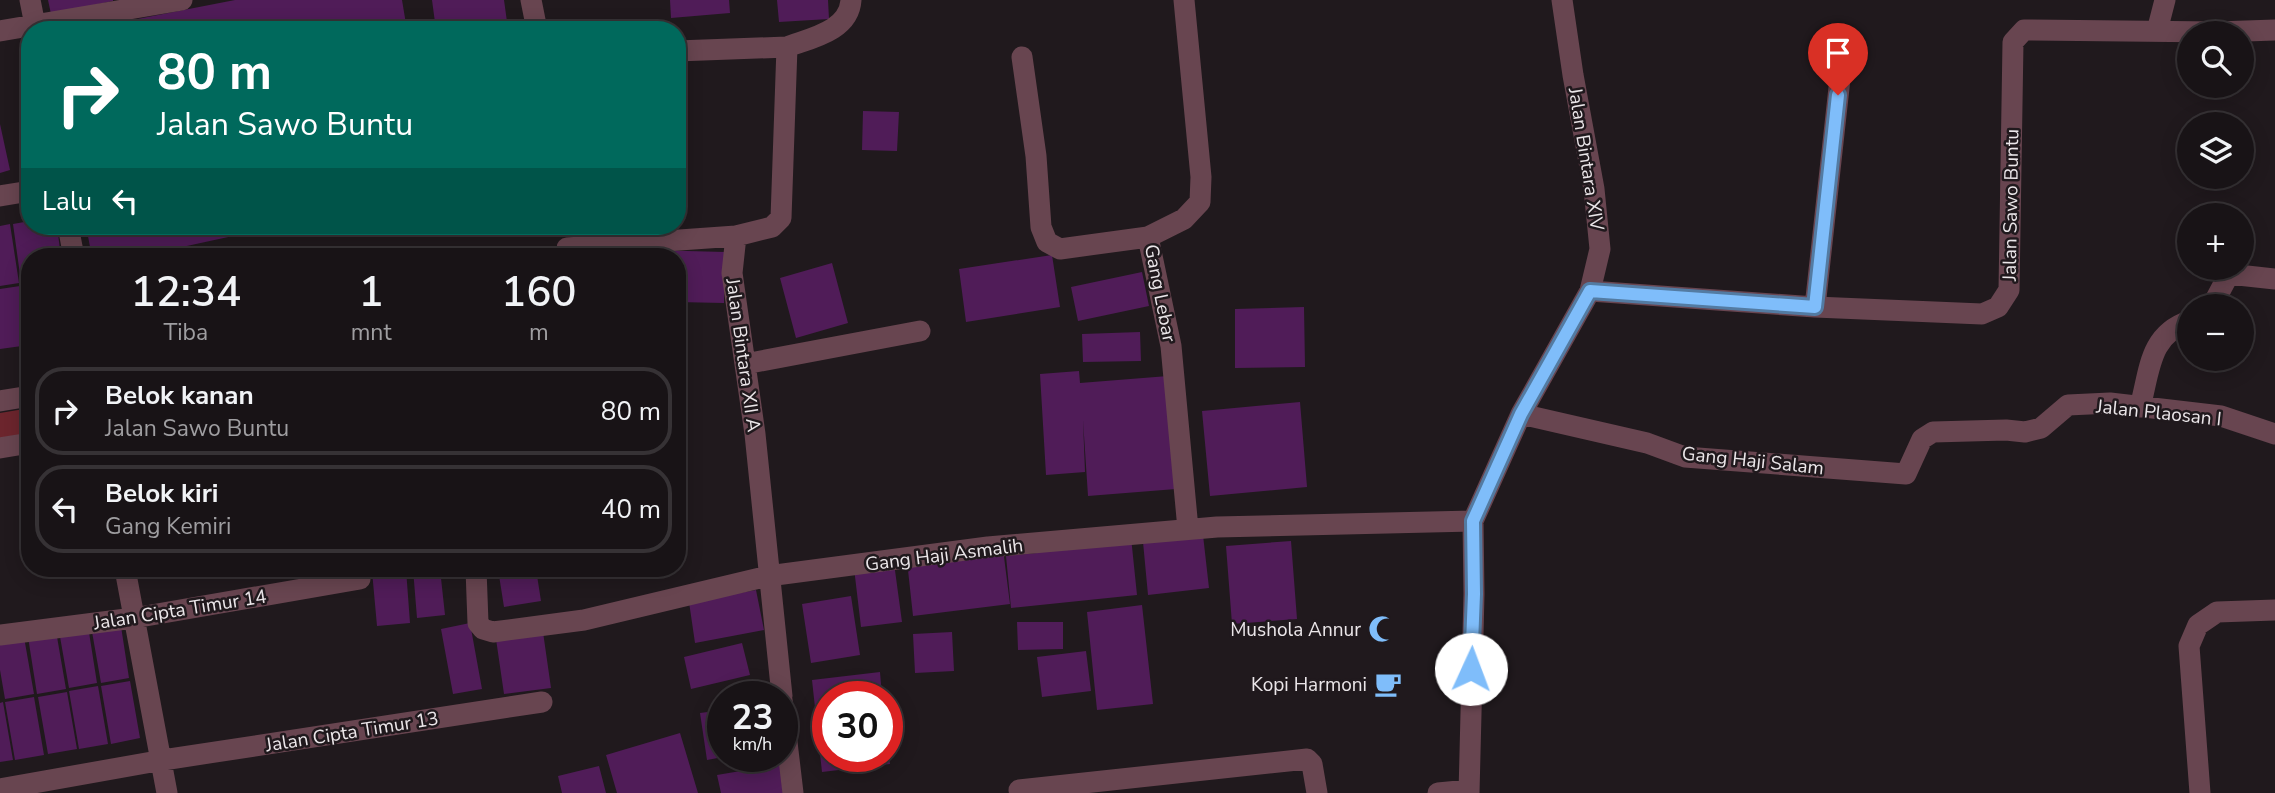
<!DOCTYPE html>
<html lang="id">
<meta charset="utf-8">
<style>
:root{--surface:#181316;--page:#211c1f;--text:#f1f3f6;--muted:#9f9ea1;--line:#363235}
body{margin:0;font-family:"Nunito Sans",sans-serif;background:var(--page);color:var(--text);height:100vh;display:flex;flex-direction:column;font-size:26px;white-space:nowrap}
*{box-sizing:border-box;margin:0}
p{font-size:23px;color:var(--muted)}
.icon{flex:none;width:38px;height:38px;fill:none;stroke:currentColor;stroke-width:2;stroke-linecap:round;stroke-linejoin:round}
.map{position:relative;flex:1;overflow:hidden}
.details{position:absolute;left:21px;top:248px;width:665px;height:329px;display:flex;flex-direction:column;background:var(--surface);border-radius:28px;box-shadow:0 4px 18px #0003,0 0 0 2px var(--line)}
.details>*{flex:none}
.hud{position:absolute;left:21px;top:21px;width:665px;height:214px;border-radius:28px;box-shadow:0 4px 18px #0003,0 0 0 2px var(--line);background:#00695c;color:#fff;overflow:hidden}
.fabs{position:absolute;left:2177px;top:21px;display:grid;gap:14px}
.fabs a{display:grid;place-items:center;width:77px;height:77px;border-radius:50%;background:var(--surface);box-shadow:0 4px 18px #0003,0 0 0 2px var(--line);font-size:35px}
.speed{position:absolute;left:707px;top:681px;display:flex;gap:14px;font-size:35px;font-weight:700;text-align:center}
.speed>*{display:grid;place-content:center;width:91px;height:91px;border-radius:50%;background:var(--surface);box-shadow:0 4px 18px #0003,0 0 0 2px var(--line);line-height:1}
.speed small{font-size:18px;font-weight:400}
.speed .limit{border:10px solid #d22;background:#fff;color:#111}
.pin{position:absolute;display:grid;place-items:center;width:60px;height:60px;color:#fff;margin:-72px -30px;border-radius:50% 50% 50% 0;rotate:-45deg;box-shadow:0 0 7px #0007}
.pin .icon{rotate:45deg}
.me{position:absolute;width:77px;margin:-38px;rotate:2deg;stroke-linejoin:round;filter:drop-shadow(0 0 5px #0008)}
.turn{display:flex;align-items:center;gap:24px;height:147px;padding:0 21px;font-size:32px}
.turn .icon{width:91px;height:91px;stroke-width:2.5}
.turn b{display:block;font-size:49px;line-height:60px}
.then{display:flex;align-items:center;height:66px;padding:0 21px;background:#0003;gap:14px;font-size:26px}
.eta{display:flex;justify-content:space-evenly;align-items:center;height:119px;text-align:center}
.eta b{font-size:42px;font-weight:600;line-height:49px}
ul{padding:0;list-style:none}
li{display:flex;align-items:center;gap:21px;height:88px;margin:0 14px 10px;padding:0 7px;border:4px solid var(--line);border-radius:28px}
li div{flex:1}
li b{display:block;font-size:26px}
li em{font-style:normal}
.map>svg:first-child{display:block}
</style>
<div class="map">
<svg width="2275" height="793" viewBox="0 0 2275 793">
<rect width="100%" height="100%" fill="#20191d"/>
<path fill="#6c252d" d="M30,408V433L0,438V413Z"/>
<path fill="#501c58" d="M48,0H113V1L51,14Z
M235,0H402L407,30H81Z
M432,0H504L508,29L436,30Z
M670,0H729L730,13L671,18Z
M777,0H828L829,19L779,22Z
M863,111L899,112L897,151L862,150Z
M0,124L10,170L0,173Z
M30,221V226H57L61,257H30V281L21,282L13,224Z
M10,224L19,283L0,286V226Z
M86,226H274V227L136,257H92Z
M277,249L279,257H242V256Z
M629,250L630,257H572Z
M649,250L725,252L724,303L677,302V257H649Z
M1052,255L1060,307L966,322L959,269Z
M832,263L848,323L796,338L780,278Z
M1142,272L1149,306L1078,321L1071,287Z
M30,285V326L28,327L22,286Z
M20,286L29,345L0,349V289Z
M1304,307L1305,367L1235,368V309Z
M1140,332L1141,361L1083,362L1082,334Z
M1079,371L1080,383L1168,376L1176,489L1088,496L1083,420L1085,472L1046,475L1040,374Z
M1300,402L1307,487L1210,496L1202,411Z
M1203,535L1209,588L1148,595L1143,542Z
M1131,537L1137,595L1011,608L1006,556L1037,553L1036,547Z
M1291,541L1297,619L1232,624L1226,546Z
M1003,549L1010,604L913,616L907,561Z
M894,563L902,622L861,627L854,568Z
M406,569L410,623L377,626L372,571Z
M413,569H440L445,615L417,618Z
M498,569H536L541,601L504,607Z
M756,590L764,630L695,643L689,602Z
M851,596L860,655L811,663L802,604Z
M1142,605L1153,704L1097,710L1087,612Z
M120,620L129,678L101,683L91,626Z
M1017,622H1063V649L1018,650Z
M470,623L482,689L453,694L441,629Z
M88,626L97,683L69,688L59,631Z
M56,631L66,689L37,694L28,637Z
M543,632L551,688L504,694L496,639Z
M952,632L954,671L915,673L913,634Z
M24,637L34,694L5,699L0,670V641Z
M742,643L750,675L691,689L684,657Z
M1086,651L1091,691L1042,697L1037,657Z
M880,672L882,696H828V756H889L890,764L822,772L812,680Z
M130,681L140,738L111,744L101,686Z
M98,686L108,744L79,749L69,691Z
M67,692L77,749L48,754L38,697Z
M34,697L44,755L15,760L5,702Z
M3,702L13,760L0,762V703Z
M723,710V757L707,760L700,713Z
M680,733L698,793H617L606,755Z
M781,764L785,793H721L717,775Z
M599,766L606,793H562L558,776Z"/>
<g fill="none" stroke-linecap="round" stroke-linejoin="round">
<path stroke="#684550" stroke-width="21" d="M30,0L36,30
M531,0L537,30
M1184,0L1201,177L1200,202L1184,219L1148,237L1171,346L1188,529
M0,31L182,0
M2157,31L2165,0
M677,51L787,47
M1022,57L1036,156L1041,227L1047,242L1060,249L1148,237
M0,196L30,191
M68,226L74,257
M567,248L736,236
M1590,291L1815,307L1982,314L1998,307L2009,290L2013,42L2024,30L2217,32L2275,30
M2212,306L2229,274L2275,279
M1815,307L1844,42
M745,364L920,331
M0,401L30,396
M2140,407C2150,370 2149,335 2189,321
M1521,414L1647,443L1685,457L1906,474L1922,439L1933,432L2006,430L2025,432L2041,428L2068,405L2110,403L2221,416L2275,434
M0,448L30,443
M125,569L167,793
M476,569L478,623L483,629L493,632L584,620L768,576L988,547L1217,527L1473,521
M0,635L134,618L360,579
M782,696L755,434L732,273L736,236L772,227L781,218L787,47C811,38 849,31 851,0
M782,700L793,793
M0,789L163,760L542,702
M1019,790L1307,759L1312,764L1317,793
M1438,793L1469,790
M1469,793L1474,594L1473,521L1521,414L1590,291L1600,249L1594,189L1573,75L1562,0
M2200,793L2189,646L2198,625L2217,612L2275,610"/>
</g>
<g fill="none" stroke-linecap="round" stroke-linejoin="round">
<defs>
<path id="route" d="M1471,669L1474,594L1473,521L1521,414L1590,291L1815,307L1838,95"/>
</defs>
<use href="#route" stroke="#537ba2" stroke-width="18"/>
<use href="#route" stroke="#7fbdfa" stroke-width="12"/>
</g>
<defs>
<symbol id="mosque-bare" viewBox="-9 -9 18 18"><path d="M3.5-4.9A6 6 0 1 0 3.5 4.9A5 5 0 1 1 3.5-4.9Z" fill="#7fbdfa" stroke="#20191d" stroke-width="2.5" paint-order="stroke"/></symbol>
<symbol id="cafe-bare" viewBox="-9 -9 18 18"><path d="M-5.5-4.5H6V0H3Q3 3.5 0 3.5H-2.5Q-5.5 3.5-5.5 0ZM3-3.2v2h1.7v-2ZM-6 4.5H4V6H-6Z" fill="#7fbdfa" stroke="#20191d" stroke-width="2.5" paint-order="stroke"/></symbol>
</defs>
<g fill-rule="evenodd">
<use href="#mosque-bare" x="1363" y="610" width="38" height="38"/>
<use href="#cafe-bare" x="1369" y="665" width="38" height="38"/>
</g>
<g text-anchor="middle" stroke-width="5" stroke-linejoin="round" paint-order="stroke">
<g font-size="19" fill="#ebe6e9" stroke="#20191d">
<text transform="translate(1587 159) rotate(81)" y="7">Jalan Bintara XIV</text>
<text transform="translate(2010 205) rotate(-89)" y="7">Jalan Sawo Buntu</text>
<text transform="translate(1161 293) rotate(79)" y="7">Gang Lebar</text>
<text transform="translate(744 355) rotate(82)" y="7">Jalan Bintara XII A</text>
<text transform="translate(2159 412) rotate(6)" y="7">Jalan Plaosan I</text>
<text transform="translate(1753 460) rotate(6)" y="7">Gang Haji Salam</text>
<text transform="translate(944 554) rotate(-7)" y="7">Gang Haji Asmalih</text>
<text transform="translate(180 609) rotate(-9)" y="7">Jalan Cipta Timur 14</text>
<text transform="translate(352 731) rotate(-9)" y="7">Jalan Cipta Timur 13</text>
</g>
<g font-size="19" fill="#ebe6e9" stroke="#20191d" text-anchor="end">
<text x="1361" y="636">Mushola Annur</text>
<text x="1367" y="691">Kopi Harmoni</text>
</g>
</g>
</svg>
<div class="fabs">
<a><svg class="icon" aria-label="search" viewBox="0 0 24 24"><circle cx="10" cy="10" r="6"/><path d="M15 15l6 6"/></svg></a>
<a><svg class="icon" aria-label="layers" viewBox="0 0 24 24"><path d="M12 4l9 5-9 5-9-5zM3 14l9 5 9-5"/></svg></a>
<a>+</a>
<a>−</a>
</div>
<div class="speed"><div>23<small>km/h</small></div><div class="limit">30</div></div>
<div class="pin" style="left:1838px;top:95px;background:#d93025"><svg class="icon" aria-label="arrive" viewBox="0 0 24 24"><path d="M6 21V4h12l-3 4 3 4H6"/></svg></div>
<svg class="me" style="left:1471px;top:669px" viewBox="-20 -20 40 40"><circle r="19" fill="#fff"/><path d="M0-13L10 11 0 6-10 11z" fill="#7fbdfa"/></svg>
<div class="hud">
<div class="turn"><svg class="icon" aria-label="right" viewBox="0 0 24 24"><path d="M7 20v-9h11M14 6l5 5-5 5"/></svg><div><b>80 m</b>Jalan Sawo Buntu</div></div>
<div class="then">Lalu<svg class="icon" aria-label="left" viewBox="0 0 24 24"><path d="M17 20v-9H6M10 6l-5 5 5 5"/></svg></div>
</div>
<section class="details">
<div class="eta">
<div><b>12:34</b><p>Tiba</p></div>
<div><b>1</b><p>mnt</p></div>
<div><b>160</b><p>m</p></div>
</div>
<ul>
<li><svg class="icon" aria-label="right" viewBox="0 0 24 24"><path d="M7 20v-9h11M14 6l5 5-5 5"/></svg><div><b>Belok kanan</b><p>Jalan Sawo Buntu</p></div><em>80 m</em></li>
<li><svg class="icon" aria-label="left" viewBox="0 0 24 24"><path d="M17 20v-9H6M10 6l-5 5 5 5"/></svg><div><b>Belok kiri</b><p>Gang Kemiri</p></div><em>40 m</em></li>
</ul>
</section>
</div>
